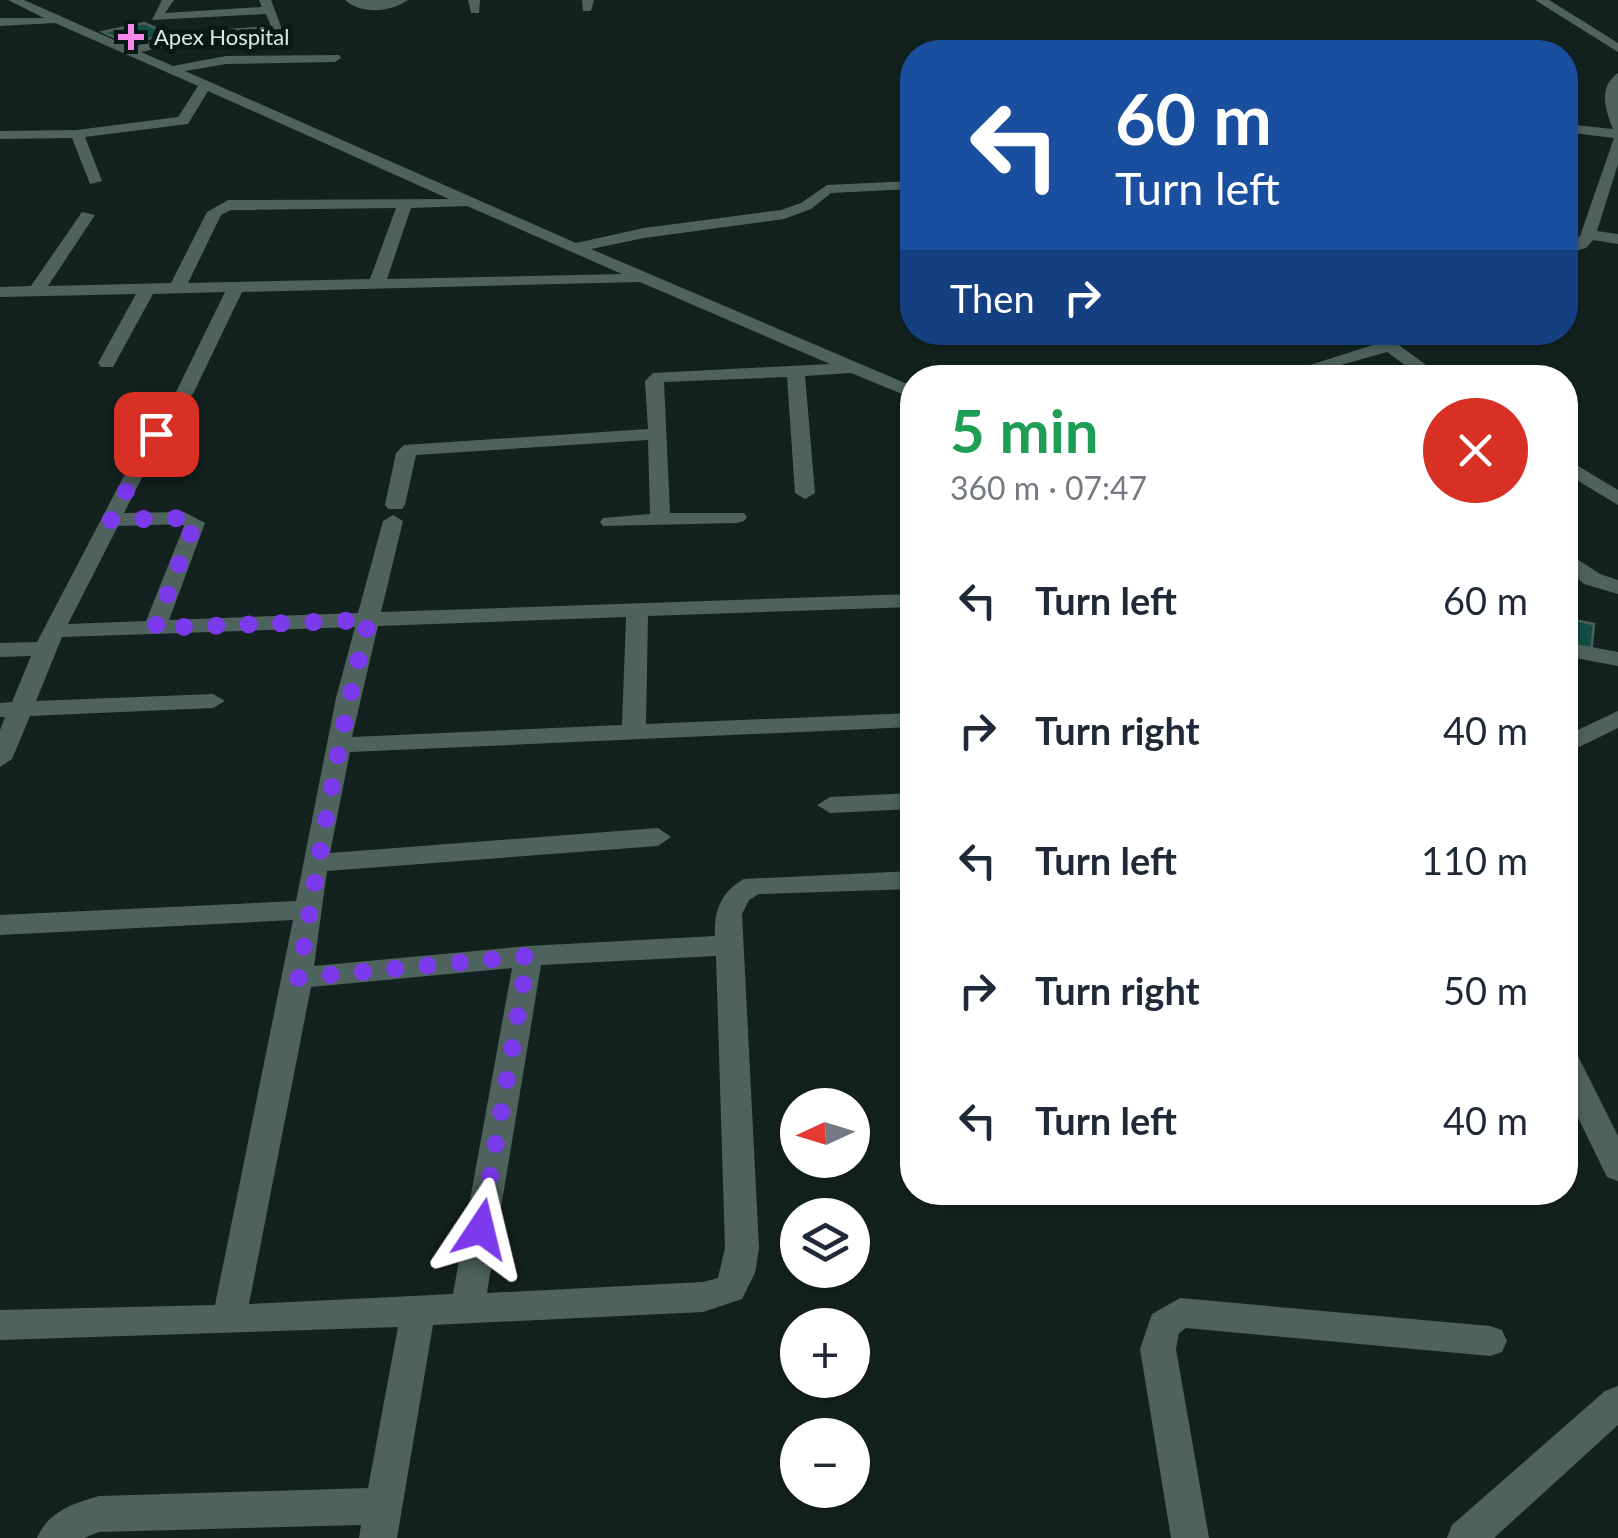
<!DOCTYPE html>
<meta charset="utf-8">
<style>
:root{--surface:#fff;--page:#f2f2f3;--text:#1f2937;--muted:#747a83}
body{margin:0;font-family:Lato,sans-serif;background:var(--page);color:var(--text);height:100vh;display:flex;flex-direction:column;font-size:38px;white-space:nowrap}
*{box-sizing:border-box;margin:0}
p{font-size:32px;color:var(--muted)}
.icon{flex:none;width:55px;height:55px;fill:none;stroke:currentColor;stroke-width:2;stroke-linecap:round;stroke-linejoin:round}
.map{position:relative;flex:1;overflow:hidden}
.drawer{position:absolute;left:900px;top:365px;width:678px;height:840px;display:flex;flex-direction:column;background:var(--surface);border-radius:40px;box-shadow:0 2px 8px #0004}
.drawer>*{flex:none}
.banner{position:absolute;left:900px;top:40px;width:678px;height:305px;border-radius:40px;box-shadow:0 2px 8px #0004;background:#1a4fa0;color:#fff;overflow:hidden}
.needle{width:65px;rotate:266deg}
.buttons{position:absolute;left:780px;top:1088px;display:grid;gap:20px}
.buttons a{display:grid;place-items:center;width:90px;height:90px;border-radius:50%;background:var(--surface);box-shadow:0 2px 8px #0004;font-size:50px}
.pin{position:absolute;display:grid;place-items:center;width:85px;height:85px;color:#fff;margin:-42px;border-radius:20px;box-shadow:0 5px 15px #0006}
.me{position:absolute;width:110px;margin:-55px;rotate:10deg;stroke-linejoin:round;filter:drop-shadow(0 0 8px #0008)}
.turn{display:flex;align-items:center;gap:35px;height:210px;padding:0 50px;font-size:45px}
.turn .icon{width:130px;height:130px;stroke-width:2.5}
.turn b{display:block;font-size:70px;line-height:85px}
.then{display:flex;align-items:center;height:95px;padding:0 50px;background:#0003;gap:20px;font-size:38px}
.round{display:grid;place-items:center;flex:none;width:105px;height:105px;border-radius:52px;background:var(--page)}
.summary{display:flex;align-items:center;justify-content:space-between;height:170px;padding:0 50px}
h1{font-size:60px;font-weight:700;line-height:75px;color:#1e9e55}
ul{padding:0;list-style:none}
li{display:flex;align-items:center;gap:30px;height:130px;padding:0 50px}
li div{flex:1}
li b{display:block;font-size:38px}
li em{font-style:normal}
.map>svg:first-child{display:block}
</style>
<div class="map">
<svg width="1618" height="1538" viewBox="0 0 1618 1538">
<rect width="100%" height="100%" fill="#13221f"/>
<path fill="#144d43" stroke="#4d5f5b" stroke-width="2.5" d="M144,23L169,34L128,44L103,32Z
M1565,618L1594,624L1591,653L1565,648Z"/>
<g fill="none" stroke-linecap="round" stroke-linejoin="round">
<path fill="#4e635e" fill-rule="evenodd" d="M8,0H24L130,47L197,31L271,26L266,14L152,20L162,0H174L165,13L262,7L259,0H271L283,32L197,39L141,52L173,66L226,56L339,55L341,58L335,62L226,64L185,71L576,243L644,228L781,210L801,203L827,185L912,181V189L831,193L811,209L784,219L644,238L591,249L912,386V398L851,373L805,376L815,493L805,499L795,493L787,377L664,382L670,513H744L747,517L744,521L737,523L603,526L600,522L603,518L650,514L648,440L416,455L405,505L402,509H388L385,505L396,453L404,445L648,429L645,381L653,373L830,364L640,282L242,292L193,394L184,400L175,394L225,292L153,294L113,367H101L98,363L136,294L0,297V287L31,286L82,212L95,215L48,286L171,283L207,212L228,200L449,199L208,91L188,124L85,137L102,181L90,184L72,138L0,139V131L77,130L178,117L198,86L55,23L0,26V18H44ZM467,206L622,274L387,279L411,208ZM396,208L370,279L188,283L221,215L231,210Z
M345,0H408C391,12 361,15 345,0Z
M468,0H480L479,13H471Z
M582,0H594L591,11H583Z
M1535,0H1549L1618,43V52Z
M1618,73V164L1597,231L1618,234V244L1593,240L1586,248L1565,254V244L1580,236L1614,138L1565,132V124L1613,129C1605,109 1598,87 1618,73Z
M1381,332L1444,378H1423L1387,352L1327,369L1332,378H1314L1307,366L1376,344L1369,337Z
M170,399L179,405L124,513L184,512L205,523L169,620L358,613L383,521L393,515L403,521L381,612L912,594V607L648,616L646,724L912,713V727L350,752L330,853L658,828L671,837L658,846L327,871L314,966L528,946L715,936C714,910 721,892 744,879L912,871V889L759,894L749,900L742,914L759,1248L755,1273L742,1299L703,1312L433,1325L397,1538H359L361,1525L99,1532L84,1538H37C49,1511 72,1504 99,1496L368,1488L398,1327L0,1340V1310L215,1305L293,920L0,935V915L296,901L336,698L355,627L62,637L36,701L213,694L225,701L213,708L30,716L12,759L0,767V730L5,717H0V703L12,702L31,656L0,657V643L37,642L161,405ZM181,524L184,526L146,621L68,624L118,526ZM626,617L622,725L352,737L378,626ZM716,956L725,1248L718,1278L703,1282L487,1293L541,965ZM512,968L453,1294L249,1304L311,987Z
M1565,458L1618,490V505L1565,473Z
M1565,551L1600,574L1618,580V594L1584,584L1565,568Z
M1565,642L1618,652V666L1565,656Z
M1618,711V728L1565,754V736Z
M912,793V809L830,813L817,805L830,797Z
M1565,1049L1576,1052L1618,1136V1181L1607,1177L1565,1091Z
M1180,1298L1490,1326L1502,1330L1507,1341L1502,1352L1490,1356L1186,1328L1179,1333L1176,1349L1209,1538H1171L1140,1349L1152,1314Z
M1618,1386V1425L1494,1538H1447L1452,1525L1605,1391Z"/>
</g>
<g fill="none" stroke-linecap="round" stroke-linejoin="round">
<path stroke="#7c3aed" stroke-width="18" stroke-dasharray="0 32.4" d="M156,434L111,520L184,518L195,522L155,628L369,620C337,737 320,858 298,978L528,956L481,1229"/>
</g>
<path fill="#f888e9" stroke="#091916" stroke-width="4" d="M126 22h10v10h10v10h-10v10h-10v-10h-10v-10h10z"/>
<g text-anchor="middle" stroke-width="10" stroke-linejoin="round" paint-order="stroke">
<g font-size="22" fill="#dee8e5" stroke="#091916" text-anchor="start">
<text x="154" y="45">Apex Hospital</text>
</g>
</g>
</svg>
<div class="buttons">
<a><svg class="needle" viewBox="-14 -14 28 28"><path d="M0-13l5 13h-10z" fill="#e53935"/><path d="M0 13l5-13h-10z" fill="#747a83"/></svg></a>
<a><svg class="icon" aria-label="layers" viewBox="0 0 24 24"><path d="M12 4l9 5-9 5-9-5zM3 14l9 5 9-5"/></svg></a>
<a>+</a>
<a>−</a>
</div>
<div class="pin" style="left:156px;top:434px;background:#d93025"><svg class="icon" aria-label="arrive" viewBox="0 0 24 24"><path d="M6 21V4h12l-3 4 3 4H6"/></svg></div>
<svg class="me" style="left:481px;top:1229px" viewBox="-20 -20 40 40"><path d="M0-17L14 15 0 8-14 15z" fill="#7c3aed" stroke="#fff" stroke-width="4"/></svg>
<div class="banner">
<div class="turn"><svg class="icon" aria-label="left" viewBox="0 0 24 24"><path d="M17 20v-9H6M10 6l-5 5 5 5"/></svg><div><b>60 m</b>Turn left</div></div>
<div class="then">Then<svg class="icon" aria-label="right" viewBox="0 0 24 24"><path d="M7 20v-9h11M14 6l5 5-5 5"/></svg></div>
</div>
<section class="drawer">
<div class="summary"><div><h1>5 min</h1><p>360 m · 07:47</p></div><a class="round" style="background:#d93025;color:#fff"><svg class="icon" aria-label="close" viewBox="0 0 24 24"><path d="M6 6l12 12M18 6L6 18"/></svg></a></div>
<ul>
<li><svg class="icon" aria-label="left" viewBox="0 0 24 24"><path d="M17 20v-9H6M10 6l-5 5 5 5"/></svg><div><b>Turn left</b></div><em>60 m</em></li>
<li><svg class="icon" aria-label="right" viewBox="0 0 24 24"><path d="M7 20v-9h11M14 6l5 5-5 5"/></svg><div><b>Turn right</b></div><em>40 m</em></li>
<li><svg class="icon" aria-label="left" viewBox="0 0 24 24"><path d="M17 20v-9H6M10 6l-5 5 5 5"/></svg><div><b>Turn left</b></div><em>110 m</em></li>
<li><svg class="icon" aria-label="right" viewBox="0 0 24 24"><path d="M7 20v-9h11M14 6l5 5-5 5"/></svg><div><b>Turn right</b></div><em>50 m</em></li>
<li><svg class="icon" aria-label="left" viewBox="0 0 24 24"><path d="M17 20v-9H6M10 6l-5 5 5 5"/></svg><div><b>Turn left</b></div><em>40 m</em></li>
</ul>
</section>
</div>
